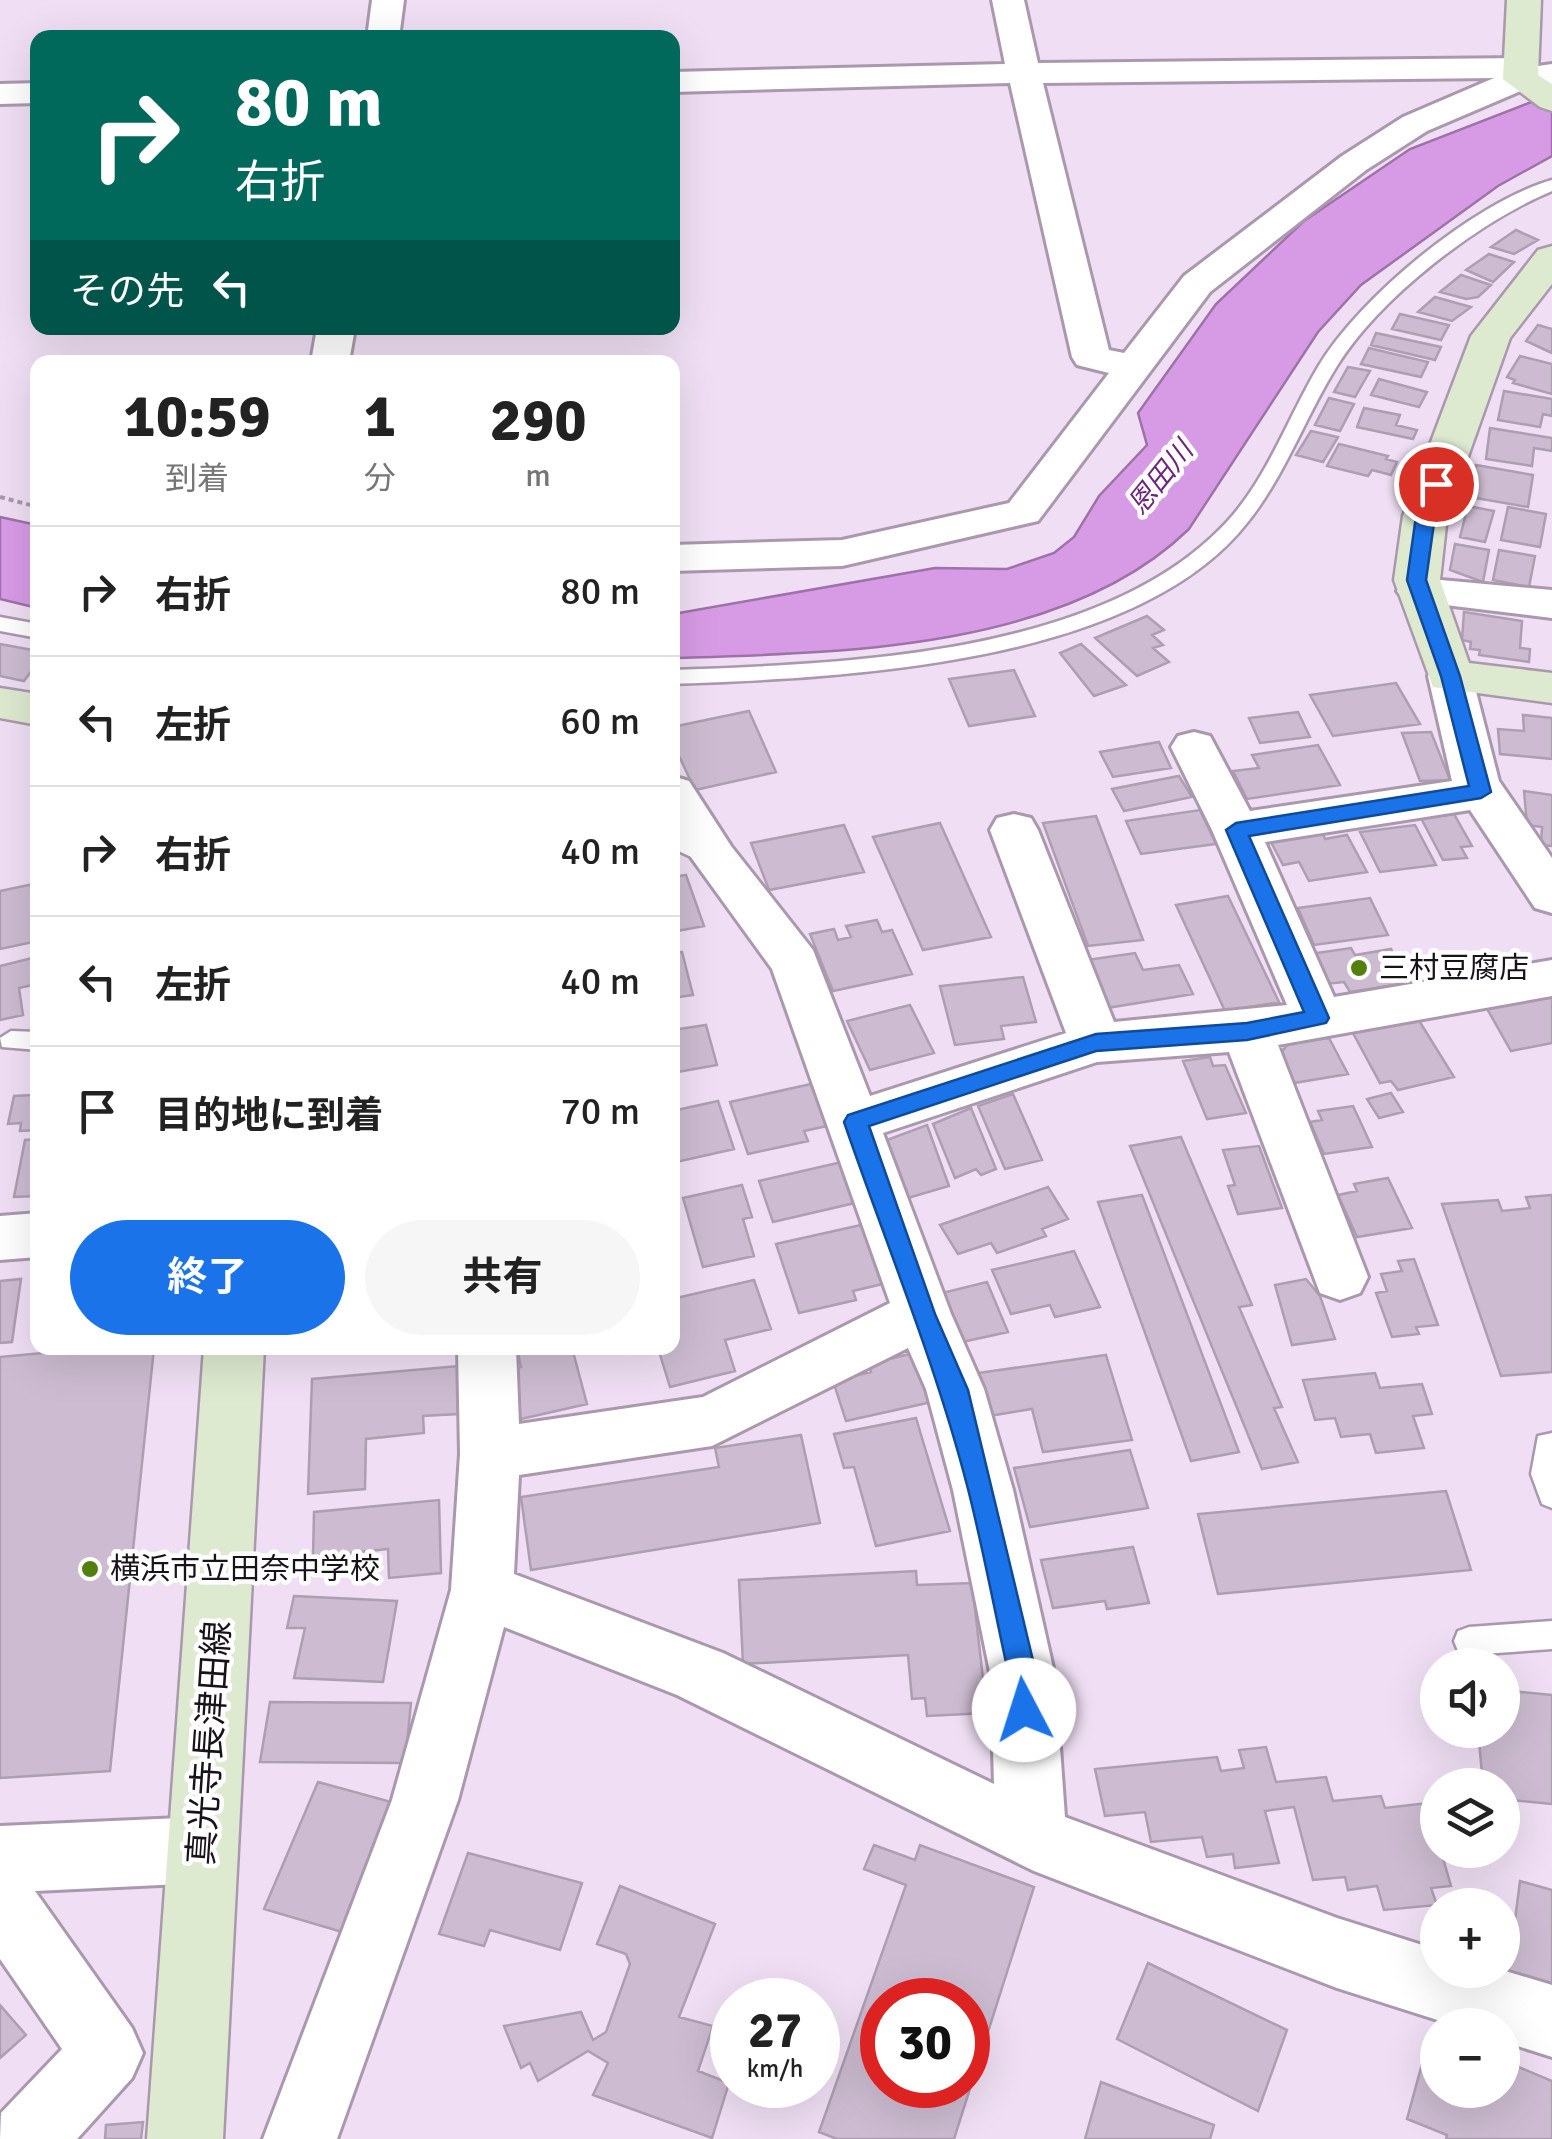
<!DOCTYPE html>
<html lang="ja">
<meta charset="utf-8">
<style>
:root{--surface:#fff;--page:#f6f6f6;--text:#222;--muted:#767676;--line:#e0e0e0;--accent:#1a73e8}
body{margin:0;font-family:Signika,"Noto Sans JP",sans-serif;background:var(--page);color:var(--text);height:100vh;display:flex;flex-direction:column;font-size:38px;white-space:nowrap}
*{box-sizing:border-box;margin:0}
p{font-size:32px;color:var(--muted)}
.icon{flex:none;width:55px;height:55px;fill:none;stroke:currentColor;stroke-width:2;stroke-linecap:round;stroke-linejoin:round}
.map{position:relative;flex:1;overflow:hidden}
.details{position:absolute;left:30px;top:355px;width:650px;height:1000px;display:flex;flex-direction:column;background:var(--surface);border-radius:20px;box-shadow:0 10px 40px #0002}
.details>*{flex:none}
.top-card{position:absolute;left:30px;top:30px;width:650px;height:305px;border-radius:20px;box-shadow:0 10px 40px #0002;background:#00695c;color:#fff;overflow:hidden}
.fabs{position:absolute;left:1420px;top:1648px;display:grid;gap:20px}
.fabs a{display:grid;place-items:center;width:100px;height:100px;border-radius:50%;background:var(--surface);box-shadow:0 10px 40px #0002;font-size:50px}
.speed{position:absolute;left:710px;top:1978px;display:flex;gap:20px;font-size:50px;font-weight:700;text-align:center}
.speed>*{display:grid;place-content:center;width:130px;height:130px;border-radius:50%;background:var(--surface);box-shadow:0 10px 40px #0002;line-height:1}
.speed small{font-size:25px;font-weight:400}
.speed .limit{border:15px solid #d22;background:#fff;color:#111}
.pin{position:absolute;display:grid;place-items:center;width:85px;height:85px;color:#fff;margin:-42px;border:5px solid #fff;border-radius:50%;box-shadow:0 2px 10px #0007}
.me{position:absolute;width:110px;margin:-55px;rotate:355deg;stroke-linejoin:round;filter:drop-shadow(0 0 8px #0008)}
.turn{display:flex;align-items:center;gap:35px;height:210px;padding:0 40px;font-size:45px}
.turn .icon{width:130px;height:130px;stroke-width:2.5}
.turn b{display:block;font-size:70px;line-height:85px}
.then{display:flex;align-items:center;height:95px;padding:0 40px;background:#0003;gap:20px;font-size:38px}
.eta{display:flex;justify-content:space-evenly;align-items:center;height:170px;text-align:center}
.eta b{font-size:60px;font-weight:700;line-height:70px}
.action{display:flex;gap:20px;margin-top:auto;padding:20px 40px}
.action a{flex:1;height:115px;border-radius:60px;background:var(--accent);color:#fff;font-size:40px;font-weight:700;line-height:115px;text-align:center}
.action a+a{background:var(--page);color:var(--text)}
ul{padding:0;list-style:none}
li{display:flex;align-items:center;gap:30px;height:130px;padding:0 40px;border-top:2px solid var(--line)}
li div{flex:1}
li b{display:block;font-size:38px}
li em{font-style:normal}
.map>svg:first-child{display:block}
</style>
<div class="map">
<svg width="1552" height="2139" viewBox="0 0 1552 2139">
<rect width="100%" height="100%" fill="#f0dff4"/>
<path fill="#d79be5" stroke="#9e72a8" stroke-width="2.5" d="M1552,94V156L1498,186L1361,285L1318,332L1189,529C1064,651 837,653 673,658V614L935,568L1007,569L1054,553L1074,537L1099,496L1147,445L1138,413L1216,304L1304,221L1410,149Z
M0,517L37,525V608L0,599Z"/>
<path fill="#cdbcd1" stroke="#ae9eb2" stroke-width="2.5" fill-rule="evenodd" d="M1516,230L1538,240L1514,254L1491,247Z
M1489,254L1514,262L1493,282L1466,270Z
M1461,275L1491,285L1478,297L1466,299L1440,292Z
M1435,297L1471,307L1452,321L1418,312Z
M1400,314L1449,325L1441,340L1392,329Z
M1538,325L1552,329V353L1526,341Z
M1376,333L1441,347L1435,360L1371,345Z
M1369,348L1428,362L1421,377L1361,364Z
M1520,356L1552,364V394L1513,383L1515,380L1507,377Z
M1348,367L1370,371L1355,397L1334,392Z
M1379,379L1427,392L1419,407L1371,395Z
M1504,391L1552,399V416L1543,414L1540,427L1498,420Z
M1329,398L1354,404L1340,431L1315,425Z
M1364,408L1400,415L1396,425L1417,430L1413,439L1357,427Z
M1490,428L1552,438V451L1534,448L1532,466L1486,459Z
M1311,431L1338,437L1323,462L1296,455Z
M1339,444L1388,456L1386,459L1397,462L1391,475L1372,470L1368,476L1327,466Z
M1476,465L1533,475L1528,507L1470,497Z
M1468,506L1494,511L1485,542L1460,537Z
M1508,507L1546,514L1540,547L1501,540Z
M1455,544L1489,550L1483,582L1450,570Z
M1499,550L1535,556L1529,587L1493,580Z
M1464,612L1522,621L1520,648L1530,649L1529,662L1479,655L1480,650L1470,649L1471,642L1462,640Z
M1147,616L1164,630L1152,635L1163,645L1153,648L1169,662L1137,676L1095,638Z
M0,644L38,651V662L24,681L0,676Z
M1081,644L1126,685L1094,696L1060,653Z
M1014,670L1035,716L969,726L949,679Z
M1396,683L1420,724L1333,736L1310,695Z
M749,711L776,772L695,790L672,741V727Z
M1298,712L1310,737L1260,743L1249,718Z
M1523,715L1552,718V759L1500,754L1498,729L1524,731Z
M1431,732L1450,780L1420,781L1402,733Z
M1159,742L1171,768L1113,777L1100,752Z
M1318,745L1340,785L1247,799L1233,771L1259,768L1252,755Z
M1179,776L1192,797L1124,811L1112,789Z
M1524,791L1552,795V846L1541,845L1542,827L1527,825Z
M1200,810L1216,844L1141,854L1126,821Z
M1454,814L1472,846L1461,847L1467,858L1443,860L1421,818Z
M1096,816L1143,940L1088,946L1043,823Z
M940,823L991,937L923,950L873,837Z
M844,825L864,872L769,890L751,843Z
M1415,825L1436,865L1380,872L1360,832Z
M1323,834L1325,839L1347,835L1367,872L1309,881L1299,862L1283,865L1271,842Z
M686,875L704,926L672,932V877Z
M38,883V941L0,949V891Z
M1228,896L1279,1002L1225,1011L1176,905Z
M1370,898L1388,935L1314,945L1298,908Z
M877,920L882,932L892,930L912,974L833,991L810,934L834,929L838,940L851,937L846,926Z
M1351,948L1355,955L1391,949L1408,983L1350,992L1344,982L1325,984L1310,954Z
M682,952L693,995L672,998V954Z
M1135,953L1143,970L1179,965L1193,994L1107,1008L1087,960Z
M32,958L37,984L19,988L23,1015L0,1020V966Z
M1023,977L1036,1022L1001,1026L1004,1039L955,1045L940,986Z
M1552,995V1043L1511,1051L1486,1007Z
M910,1005L934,1053L870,1070L847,1021Z
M1418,1019L1454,1077L1398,1090L1391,1081L1380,1083L1353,1033Z
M706,1025L717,1065L672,1073V1030Z
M1329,1038L1348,1074L1294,1083L1280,1054L1289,1043Z
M1210,1057L1213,1066L1225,1065L1246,1113L1207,1119L1183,1061Z
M37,1066L38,1130L20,1131L21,1123L8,1124L14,1096L32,1095Z
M811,1084L827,1126L804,1131L808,1141L748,1154L730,1102Z
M1391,1093L1403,1112L1379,1118L1367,1099Z
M1013,1094L1042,1160L1005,1169L978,1106Z
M718,1101L734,1149L672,1163V1111Z
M1353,1106L1372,1147L1324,1154L1310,1122L1322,1120L1318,1111Z
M971,1108L996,1169L981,1175L976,1169L955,1178L933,1124Z
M927,1125L949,1186L908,1198L887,1140Z
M1181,1137L1252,1305L1239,1307L1282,1407L1274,1408L1298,1462L1262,1469L1130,1146Z
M38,1139V1196L14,1197L25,1140Z
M1259,1146L1282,1208L1238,1214L1228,1186L1235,1185L1223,1150Z
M842,1162L859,1202L773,1222L759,1181Z
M1388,1178L1412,1228L1357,1237L1338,1195L1357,1191L1354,1184Z
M742,1185L752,1217L743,1219L754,1256L703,1267L683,1198Z
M1048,1187L1068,1219L1042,1229L1046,1236L997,1253L991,1243L958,1254L940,1225Z
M1142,1195L1239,1452L1191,1461L1098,1202Z
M1552,1195V1372L1501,1376L1442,1204L1498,1200L1502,1211L1530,1208L1526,1197Z
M870,1223L891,1282L853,1291L856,1300L799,1313L776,1244Z
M1074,1251L1100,1307L1055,1317L1050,1305L1011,1314L992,1270Z
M1414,1259L1438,1325L1416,1327L1419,1334L1392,1337L1376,1293L1387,1291L1381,1274L1402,1271L1398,1261Z
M21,1279L12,1342L0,1343V1281Z
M1306,1279L1320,1296L1335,1339L1292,1345L1275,1285Z
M754,1280L771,1329L725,1340L735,1371L670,1387L658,1348H672V1299Z
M987,1282L1008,1332L962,1342L942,1293Z
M96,1348H154L110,1771L0,1778V1357Z
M517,1348H572L587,1404L521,1419L508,1370L521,1367Z
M918,1352L936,1401L846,1421L833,1381L871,1372L869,1364Z
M1106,1355L1132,1440L1043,1452L1032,1409L989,1416L978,1373Z
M458,1366V1414L423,1416L424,1433L366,1439L365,1489L308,1494L312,1379Z
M1375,1373L1380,1388L1422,1384L1432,1414L1413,1416L1424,1448L1376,1453L1370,1434L1341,1437L1335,1418L1315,1420L1303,1380Z
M916,1418L950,1531L876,1546L854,1467L844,1468L834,1434Z
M801,1435L820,1523L531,1570L521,1497L719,1467L715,1448Z
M1130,1450L1148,1508L1030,1527L1014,1468Z
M1446,1491L1471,1570L1218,1594L1198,1514Z
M439,1500L441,1573L389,1578L388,1549L313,1557L314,1512Z
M1133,1547L1149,1603L1107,1609L1105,1601L1053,1608L1041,1560Z
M916,1571L917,1585L972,1583L987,1713L927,1716L925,1698L912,1699L908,1655L743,1664L739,1580Z
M294,1596L397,1601L383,1682L294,1678L305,1628H287Z
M1502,1690L1552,1695V1804L1502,1799V1785H1483L1478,1730H1502Z
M270,1702L411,1703L405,1763L260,1762Z
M1266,1747L1276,1782L1326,1777L1333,1801L1381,1796L1385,1808L1427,1803L1451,1886L1431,1888L1437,1905L1384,1910L1377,1886L1348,1890L1345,1877L1313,1880L1294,1807L1265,1811L1279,1863L1235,1868L1233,1854L1207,1857L1202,1837L1151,1842L1145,1812L1105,1816L1095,1769L1217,1757L1221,1771L1244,1768L1239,1750Z
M318,1782L395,1803L342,1932L264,1909Z
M874,1845L915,1860L920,1845L1034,1887L954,2139H837L819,2132L906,1885L864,1869ZM882,2000H968V2085H882Z
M468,1853L582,1883L560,1950L490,1930L484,1946L439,1934Z
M1520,1881L1552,1890V1987L1508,1974Z
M620,1886L715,1924L679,2017L713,2026L698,2071L729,2083L712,2138L593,2095L608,2063L588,2051L538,2081L530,2063L521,2068L504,2026L581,2012L593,2040L606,2032L630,1964L626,1954L597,1944Z
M1148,1963L1287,2030L1258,2111L1117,2039Z
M0,2005L26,2035L0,2058Z
M1425,2053L1438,2059V2090H1502V2060L1552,2081V2139H1446L1447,2135L1407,2119Z
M1101,2082L1214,2125L1210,2139H1085Z
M143,2122L141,2139H105L106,2125Z"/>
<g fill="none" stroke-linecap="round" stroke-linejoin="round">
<defs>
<path id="lane" d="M1552,180V191C1478,222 1380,297 1337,366C1305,417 1285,476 1247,523C1134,666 841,678 672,684V670C842,664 1094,656 1220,529C1265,485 1286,421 1318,367C1359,298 1474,202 1552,180Z
M0,617L38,624V638L0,631Z
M672,830L718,850L722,856L718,862H702L672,848Z
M11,1031L38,1032V1050L2,1047L0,1038Z
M1552,1433V1508L1542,1504L1531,1474L1538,1436Z
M1552,1621V1649L1469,1655L1458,1651L1454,1641L1458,1631L1469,1627Z"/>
<path id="street" d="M372,0H404L399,38H367Z
M992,0H1024L1038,63L1523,58L1538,66L1552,64V84L1528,88L1427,131L1366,170L1210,292L1038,521L842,566L672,571V545L842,540L1009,503L1109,373L1077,365L1072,357L1010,83L672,92V72L1005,64ZM1494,78L1403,117L1342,156L1184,276L1124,353L1109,350L1043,83Z
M38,83V103L0,104V84Z
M317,328H355L349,362H311Z
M1419,578L1552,590V618L1404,600L1397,591L1404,582Z
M1450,662L1466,666L1472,676L1499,781L1552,858V913L1535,908L1470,810L1265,842L1334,997L1552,960V996L1278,1045L1368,1277L1360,1293L1340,1300L1320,1293L1229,1052L1097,1062L883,1133L951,1314L984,1389L1013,1490L1055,1677L1065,1817L1337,1918L1438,1950V1970H1502L1552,1985V2057L1502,2041V2025H1453L1337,1988L1034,1871L677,1695L504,1627L458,1800L337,2139H263L392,1800L451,1590L460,1454L458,1348H516L519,1424L703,1397L890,1303L772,969L672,831V776L689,781L731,846L813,950L870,1096L1066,1033L990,830L997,818L1014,814L1031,818L1038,830L1114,1022L1287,1005L1212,830L1171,747L1178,736L1194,732L1210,736L1250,811L1452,781L1428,676L1434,666ZM908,1348L926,1389L953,1490L991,1677L994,1784L723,1653L514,1574L519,1475L712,1446Z
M38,1213V1257L0,1260V1216Z
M202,1817L226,1827L236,1850L226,1873L202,1883L35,1891L132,2028L143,2053L132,2078L77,2139H0L1,2113L62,2049L0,1959V1826Z"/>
<path id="secondary" d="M1507,0H1541L1538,75L1552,84V111L1540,107L1503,79Z
M1552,246V284L1510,338L1447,516L1440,580L1469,663L1552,673V703L1433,687L1394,580L1403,516L1471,336L1538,250Z
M0,688L38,694V725L0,718Z
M204,1348H264L223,2139H147Z"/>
</defs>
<use href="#lane" stroke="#aa99ad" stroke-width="5"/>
<use href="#street" stroke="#aa99ad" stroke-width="6"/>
<use href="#secondary" stroke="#aa99ad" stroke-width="5"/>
<path stroke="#a699a9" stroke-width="4" stroke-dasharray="5 4" stroke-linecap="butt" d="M0,497L38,507"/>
<use href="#lane" fill="#fff" fill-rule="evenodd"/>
<use href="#street" fill="#fff" fill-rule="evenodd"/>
<use href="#secondary" fill="#ddead0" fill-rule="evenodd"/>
</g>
<path fill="#1a73e8" stroke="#114b97" stroke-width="2.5" d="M1436,479L1445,484L1435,516L1426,580L1460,676L1491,792L1481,798L1249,836L1329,1018L1326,1023L1247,1040L1096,1051L869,1126L935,1314L968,1390L1037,1677L1034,1720L1024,1723L1014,1720C1007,1703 1010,1685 1007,1667C994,1608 983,1548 968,1489C936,1364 886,1244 844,1122L848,1115L1096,1034L1247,1023L1304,1012L1226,830L1236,823L1469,786L1441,676L1407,580L1416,516L1428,484Z"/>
<g fill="#53800c" stroke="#fff" stroke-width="4">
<circle cx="1359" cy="968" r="10"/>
<circle cx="90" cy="1569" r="10"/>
</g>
<g text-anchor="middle" stroke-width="9" stroke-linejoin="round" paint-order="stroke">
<g font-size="28" font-style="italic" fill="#6d267c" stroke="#fff">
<text transform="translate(1160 477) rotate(-51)" y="10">恩田川</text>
</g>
<g font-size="30" fill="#181219" stroke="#fff" text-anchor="start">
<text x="1379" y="978">三村豆腐店</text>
<text x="110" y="1579">横浜市立田奈中学校</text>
</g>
<g font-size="35" fill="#181219" stroke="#fff">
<text transform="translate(209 1743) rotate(-86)" y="12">真光寺長津田線</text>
</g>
</g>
</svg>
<div class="fabs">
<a><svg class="icon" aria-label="sound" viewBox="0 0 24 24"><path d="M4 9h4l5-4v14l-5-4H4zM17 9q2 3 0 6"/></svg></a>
<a><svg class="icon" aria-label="layers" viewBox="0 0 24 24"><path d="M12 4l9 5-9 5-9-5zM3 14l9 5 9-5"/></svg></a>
<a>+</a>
<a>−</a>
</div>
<div class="speed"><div>27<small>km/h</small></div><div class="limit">30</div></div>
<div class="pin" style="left:1436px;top:484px;background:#d93025"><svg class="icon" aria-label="arrive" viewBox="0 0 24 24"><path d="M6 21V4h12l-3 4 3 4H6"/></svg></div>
<svg class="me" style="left:1024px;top:1710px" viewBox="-20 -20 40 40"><circle r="19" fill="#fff"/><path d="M0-13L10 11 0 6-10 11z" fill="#1a73e8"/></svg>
<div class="top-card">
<div class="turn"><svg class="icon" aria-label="right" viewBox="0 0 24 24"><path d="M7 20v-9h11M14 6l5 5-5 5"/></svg><div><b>80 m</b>右折</div></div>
<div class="then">その先<svg class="icon" aria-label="left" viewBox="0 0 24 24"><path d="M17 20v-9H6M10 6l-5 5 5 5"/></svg></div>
</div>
<section class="details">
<div class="eta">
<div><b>10:59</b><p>到着</p></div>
<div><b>1</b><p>分</p></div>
<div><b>290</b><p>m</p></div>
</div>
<ul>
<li><svg class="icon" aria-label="right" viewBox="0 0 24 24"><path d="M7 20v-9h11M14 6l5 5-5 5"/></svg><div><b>右折</b></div><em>80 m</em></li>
<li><svg class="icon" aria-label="left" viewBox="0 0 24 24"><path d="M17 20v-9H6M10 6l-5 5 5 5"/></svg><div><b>左折</b></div><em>60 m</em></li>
<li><svg class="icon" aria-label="right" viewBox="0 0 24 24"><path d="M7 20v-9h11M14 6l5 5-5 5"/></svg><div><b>右折</b></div><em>40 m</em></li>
<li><svg class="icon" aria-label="left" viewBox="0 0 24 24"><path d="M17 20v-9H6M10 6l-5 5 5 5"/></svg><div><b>左折</b></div><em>40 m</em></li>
<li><svg class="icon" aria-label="arrive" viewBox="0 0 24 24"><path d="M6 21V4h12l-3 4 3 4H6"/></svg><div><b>目的地に到着</b></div><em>70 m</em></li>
</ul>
<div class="action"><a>終了</a><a>共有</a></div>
</section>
</div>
